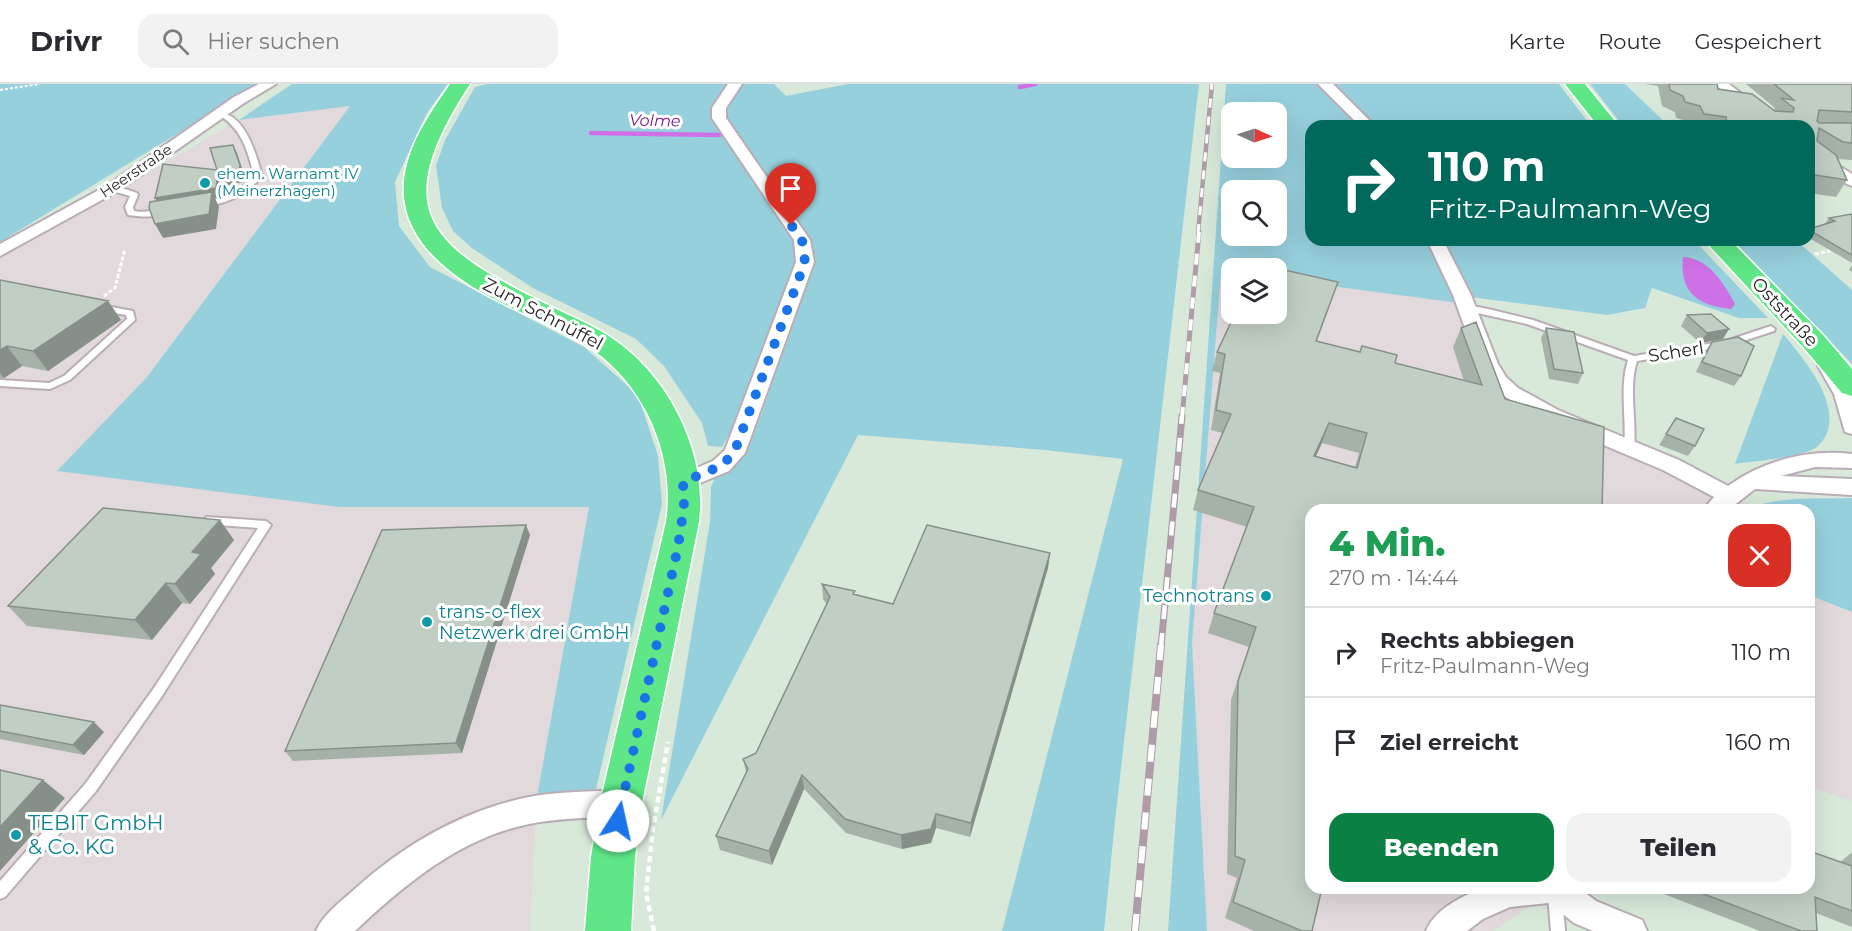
<!DOCTYPE html>
<html lang="de">
<meta charset="utf-8">
<style>
:root{--surface:#fff;--page:#f2f2f3;--text:#2b2b33;--muted:#7c7c81;--line:#e1e1e2;--accent:#0b8043}
body{margin:0;font-family:Montserrat,sans-serif;background:var(--page);color:var(--text);height:100vh;display:flex;flex-direction:column;font-size:22px;white-space:nowrap}
*{box-sizing:border-box;margin:0}
p{font-size:20px;color:var(--muted)}
.icon{flex:none;width:33px;height:33px;fill:none;stroke:currentColor;stroke-width:2;stroke-linecap:round;stroke-linejoin:round}
.map{position:relative;flex:1;overflow:hidden}
.side{position:absolute;left:1305px;top:420px;width:510px;height:390px;display:flex;flex-direction:column;background:var(--surface);border-radius:18px;box-shadow:0 6px 24px #0002}
.side>*{flex:none}
.top-card{position:absolute;left:1305px;top:36px;width:510px;height:126px;border-radius:18px;box-shadow:0 6px 24px #0002;background:#00695c;color:#fff;overflow:hidden}
.needle{width:39px;rotate:93deg}
.controls{position:absolute;left:1221px;top:18px;display:grid;gap:12px}
.controls a{display:grid;place-items:center;width:66px;height:66px;border-radius:12px;background:var(--surface);box-shadow:0 6px 24px #0002;font-size:30px}
.pin{position:absolute;display:grid;place-items:center;width:51px;height:51px;color:#fff;margin:-62px -26px;border-radius:50% 50% 50% 0;rotate:-45deg;box-shadow:0 0 6px #0007}
.pin .icon{rotate:45deg}
.me{position:absolute;width:66px;margin:-33px;rotate:10deg;stroke-linejoin:round;filter:drop-shadow(0 0 4px #0008)}
.turn{display:flex;align-items:center;gap:21px;height:126px;padding:0 24px;font-size:27px}
.turn .icon{width:78px;height:78px;stroke-width:2.5}
.turn b{display:block;font-size:42px;line-height:51px}
.round{display:grid;place-items:center;flex:none;width:63px;height:63px;border-radius:18px;background:var(--page)}
.headline{display:flex;align-items:center;justify-content:space-between;height:102px;padding:0 24px}
h1{font-size:36px;font-weight:800;line-height:45px;color:#1e9e55}
.button{display:flex;gap:12px;margin-top:auto;padding:12px 24px}
.button a{flex:1;height:69px;border-radius:18px;background:var(--accent);color:#fff;font-size:24px;font-weight:800;line-height:69px;text-align:center}
.button a+a{background:var(--page);color:var(--text)}
ul{padding:0;list-style:none}
li{display:flex;align-items:center;gap:18px;height:90px;padding:0 24px;border-top:2px solid var(--line)}
li div{flex:1}
li b{display:block;font-size:22px}
li em{font-style:normal}
header{display:flex;align-items:center;gap:36px;box-sizing:border-box;height:84px;padding:0 30px;background:var(--surface);border-bottom:2px solid var(--line)}
header strong{font-size:28px}
nav{display:flex;gap:33px;margin-inline-start:auto;font-size:21px}
.search{width:420px;height:54px;background:var(--page);display:flex;align-items:center;gap:15px;box-sizing:border-box;padding:0 21px;border-radius:18px;color:var(--muted);font-size:22px}
.map>svg:first-child{display:block}
</style>
<header>
<strong>Drivr</strong>
<div class="search"><svg class="icon" aria-label="search" viewBox="0 0 24 24"><circle cx="10" cy="10" r="6"/><path d="M15 15l6 6"/></svg>Hier suchen</div>
<nav><a>Karte</a><a>Route</a><a>Gespeichert</a></nav>
</header>
<div class="map">
<svg width="1852" height="847" viewBox="0 0 1852 847">
<rect width="100%" height="100%" fill="#d8e9da"/>
<path fill="#e1d9db" d="M351,21L147,293L58,387L339,423H589L537,713L530,847H0V174L239,36Z
M1221,188L1231,189L1232,230H1276L1277,195L1459,219L1490,307L1763,426H1311V804H1555L1493,847H1207L1192,560Z
M1809,446L1852,465V717L1809,703Z"/>
<path fill="#97d0dd" fill-rule="evenodd" d="M0,0H259L0,158Z
M292,0H448L427,29L395,98L399,142L430,183L584,263L638,311L658,372L662,420L596,705L537,713L589,423H339L57,387L147,293L350,22L239,36Z
M487,0H774L786,12L848,0H1199L1115,737L1104,847H1002L1123,375L1045,366L858,351L661,736L710,438L711,403L715,393C723,389 732,385 738,378C756,354 764,320 774,293C787,255 807,214 809,174L728,55L795,161L798,183L737,336L722,363L708,362L702,339L664,282L636,255L533,204L473,165L453,147L442,124L436,82L445,56L475,3Z
M1226,0H1320L1361,42H1311V156H1427L1459,219L1277,195L1276,184H1232L1231,189L1221,188L1192,560L1207,847H1168ZM1232,28H1276V74H1232ZM1232,106H1276V152H1232Z
M1330,0H1559L1591,42H1373Z
M1590,0H1625L1669,42H1623Z
M1442,156H1694L1768,234H1739L1652,204L1645,224L1607,231L1470,213Z
M1733,156H1796L1852,206V280Z
M1783,250C1805,276 1852,331 1817,363C1802,374 1754,377 1735,380Z
M1852,414V528L1809,511V426H1749C1772,411 1824,415 1852,414Z"/>
<path fill="#ce70e6" d="M1683,173C1709,174 1724,200 1735,220L1731,225C1698,222 1679,208 1683,173Z"/>
<g fill="none" stroke-linecap="round" stroke-linejoin="round">
<path stroke="#ce70e6" stroke-width="4.5" d="M1020,3L1035,0
M591,49L719,51"/>
<defs>
<path id="lane" d="M219,29C245,29 257,72 262,92C245,112 228,119 203,123L199,121L200,119C225,114 237,111 254,92C248,67 242,45 219,31Z
M110,102H116L137,109L138,111L133,123L134,127C145,130 159,123 168,128C157,134 141,133 128,131L125,123L130,112L110,106Z
M100,221L133,227L135,236L70,296L50,305L0,302V296L49,299L64,292L127,235L126,231L97,226L96,224Z
M1467,221L1488,225L1533,236L1634,272L1726,257L1771,242L1775,245L1774,247L1728,262L1637,277C1628,305 1637,335 1634,364L1629,367L1624,364C1627,335 1619,305 1628,276L1527,240L1464,226V222Z
M207,433L266,437L271,441L162,612L96,707L5,813L0,815V797L86,699L154,604L258,444L203,440L202,437Z
M1555,804L1560,806L1562,811L1565,847H1551L1548,811L1550,806Z"/>
<path id="street" d="M259,0H276L244,19L118,107L0,172V160L108,101L234,13Z
M728,0H742L726,24V34L810,156L814,178L745,369L729,387L683,406L675,403L672,398L675,393L713,377L725,366L796,178L794,156L712,34V24Z
M1318,0H1333L1375,42H1360Z
M1714,0H1729L1783,42H1767Z
M1809,63L1852,90V102L1847,100L1809,74Z
M1427,156H1443L1471,211L1498,280L1506,293L1518,304L1558,326L1679,376L1728,402C1764,376 1809,365 1852,370V384L1815,383L1781,392L1852,395V411L1755,405L1728,426H1703L1714,413L1663,386L1544,336L1504,312L1491,301L1478,280L1453,211Z
M1828,276L1835,278L1852,307V350L1845,348L1834,310L1818,282L1821,278Z
M621,706L631,710L635,719L631,728L621,732C591,734 558,734 529,740C460,754 405,800 355,847H316C324,829 342,817 356,804C405,760 464,726 529,713C559,707 591,708 621,706Z
M1482,804H1579L1596,817L1642,836L1647,847H1593L1574,839L1549,819L1510,823L1483,835L1467,847H1426C1435,825 1461,813 1482,804Z"/>
<path id="primary" d="M450,0H470C384,131 432,164 554,224C572,233 590,240 607,251C667,288 708,368 699,438L642,719L635,773L631,847H585L591,773L600,719L666,438C676,374 646,303 593,266C565,246 530,233 500,218C446,191 389,147 407,80C415,50 433,25 450,0Z
M1565,0H1585L1619,42H1598Z
M1704,156H1730L1824,252L1852,285V312L1842,309L1804,264Z"/>
</defs>
<use href="#lane" stroke="#baadb5" stroke-width="4"/>
<use href="#street" stroke="#baadb5" stroke-width="4"/>
<use href="#primary" stroke="#fff" stroke-width="3"/>
<path stroke="#fff" stroke-width="2" stroke-dasharray="3 2" stroke-linecap="butt" d="M0,6L40,0"/>
<path stroke="#fff" stroke-width="3" stroke-dasharray="4 2" stroke-linecap="butt" d="M1815,170L1834,166
M104,212L115,204L125,165"/>
<path stroke="#fff" stroke-width="4.5" stroke-dasharray="6 4" stroke-linecap="butt" d="M654,847L646,809L653,745L668,658"/>
<use href="#lane" fill="#fff" fill-rule="evenodd"/>
<use href="#street" fill="#fff" fill-rule="evenodd"/>
<use href="#primary" fill="#5fe787" fill-rule="evenodd"/>
<defs>
<path id="rail-far3" d="M1198,149L1212,0"/>
<path id="rail-far2" d="M1182,334L1199,148"/>
<path id="rail-far1" d="M1161,563L1182,332"/>
<path id="rail" d="M1135,847L1161,561"/>
</defs>
<use href="#rail-far3" stroke="#b09ca8" stroke-width="4.5"/>
<use href="#rail-far2" stroke="#b09ca8" stroke-width="5"/>
<use href="#rail-far1" stroke="#b09ca8" stroke-width="7"/>
<use href="#rail" stroke="#b09ca8" stroke-width="8"/>
<use href="#rail-far3" stroke="#fff" stroke-width="3" stroke-dasharray="9" stroke-linecap="butt"/>
<use href="#rail-far2" stroke="#fff" stroke-width="4" stroke-dasharray="11" stroke-linecap="butt"/>
<use href="#rail-far1" stroke="#fff" stroke-width="4.5" stroke-dasharray="14" stroke-linecap="butt"/>
<use href="#rail" stroke="#fff" stroke-width="6" stroke-dasharray="17" stroke-linecap="butt"/>
</g>
<path fill="#a6b1a8" fill-rule="evenodd" d="M1645,0H1717L1718,5L1774,26L1775,24L1746,0H1852V76L1838,75L1847,96L1836,113L1809,109V42H1693L1691,38L1676,34L1675,28L1662,22L1658,2Z
M1852,130V179L1809,154V145L1826,140H1825L1829,134Z
M1852,181V188L1849,186Z
M0,196L108,217L121,236L48,287L22,282L4,294H0Z
M1338,198L1317,257L1395,279L1464,297L1453,263L1461,244L1505,315L1311,426L1312,847H1254L1225,834L1237,794L1227,790L1231,616L1249,563L1208,549L1214,529L1247,443L1193,426L1198,406L1222,349L1211,346L1220,289L1212,287L1217,268ZM1322,359L1359,369L1355,383L1316,372Z
M1687,231L1723,255L1700,259L1681,242Z
M1546,244L1583,289L1578,300L1549,295L1541,254Z
M1712,258L1741,292L1734,302L1696,288L1705,268Z
M1676,334L1695,362L1688,372L1659,361Z
M530,451L462,669L293,677L285,667Z
M234,456L211,484L215,490L190,520L182,519L152,556L27,542L8,522Z
M1050,469L1048,484L970,753L936,744L931,759L902,765L846,749L804,705L772,781L720,766L716,752L746,688L743,675L756,669L827,521L823,515L822,500L855,511L893,520Z
M0,621L104,648L84,671L0,655Z
M1851,769L1852,770V843L1816,829L1817,847H1760L1648,804H1809Z"/>
<path fill="#879088" d="M233,61L237,69L244,90L243,98L224,102L222,99L220,113L215,114L219,123L216,145L163,154L155,140L160,123L155,114L218,88Z
M108,217L121,236L48,287L33,267Z
M1729,245L1723,255L1700,259L1707,249Z
M7,262L22,282L4,294L0,289V266Z
M1329,339L1322,359L1307,391L1314,372Z
M220,436L234,456L211,484L215,490L190,520L175,500L192,468Z
M526,441L530,451L462,669L456,659Z
M1050,469L1048,484L970,753L971,739Z
M166,499L182,519L152,556L135,536Z
M94,638L104,648L84,671L73,661Z
M802,691L804,705L772,781L769,767Z
M43,696L65,714L0,787V743Z
M936,730V744L931,759L902,765L901,751Z"/>
<path fill="#c1cec3" stroke="#879088" stroke-width="1.5" fill-rule="evenodd" d="M1669,0H1717L1718,5L1752,10L1775,27L1793,28L1794,24L1781,14L1794,16L1774,0H1852V28L1819,26L1817,37L1819,39H1852V59L1843,58L1819,44L1817,57L1836,71L1847,96L1809,90V42H1727L1726,33L1704,30L1700,22L1685,18L1683,12L1670,6Z
M233,61L240,81L239,89L219,93L218,88L216,104L155,114L163,80L217,86L210,64Z
M212,108L209,130L155,140L149,124L150,118Z
M1852,130V171L1809,146V145L1835,137L1829,134Z
M1258,180L1338,198L1316,257L1360,268L1362,262L1397,271L1395,279L1482,301L1461,244L1476,238L1505,315L1604,343L1602,426H1311V804H1322L1312,847H1302L1233,818L1245,776L1235,772L1238,597L1256,543L1214,529L1254,423L1198,406L1231,330L1216,326L1225,270L1217,268L1235,230H1276V184H1256ZM1329,339L1367,349L1357,384L1314,372Z
M0,196L108,217L33,267L7,262L0,266Z
M1711,230L1729,245L1707,249L1687,231Z
M1546,244L1574,248L1583,289L1554,285Z
M1738,253L1754,262L1741,292L1702,278L1712,258Z
M1676,334L1704,345L1695,362L1666,350Z
M103,424L220,436L192,468L201,470L175,500L166,499L135,536L8,522Z
M526,441L456,659L285,667L382,446Z
M927,441L1050,469L971,739L936,730L931,745L901,751L845,735L802,691L769,767L716,752L748,685L743,675L756,669L830,513L822,500L855,507L853,510L893,520Z
M0,621L94,638L73,661L0,647Z
M0,686L43,696L0,743Z
M1809,767L1852,782V827L1815,813L1817,847H1801L1688,804H1809Z"/>
<g fill="none" stroke-linecap="round" stroke-linejoin="round">
<path stroke="#1a73e8" stroke-width="10" stroke-dasharray="0 18" d="M618,737L678,463L684,422L683,398L721,382L734,369L805,178L802,156L791,141"/>
</g>
<g fill="#0f9aa8" stroke="#fff" stroke-width="2">
<circle cx="205" cy="99" r="6"/>
<circle cx="1266" cy="512" r="6"/>
<circle cx="427" cy="538" r="6"/>
<circle cx="16" cy="751" r="6"/>
</g>
<g text-anchor="middle" stroke-width="6" stroke-linejoin="round" paint-order="stroke">
<g font-size="15" fill="#272727" stroke="#fff">
<text transform="translate(136 87) rotate(-34)" y="5">Heerstraße</text>
</g>
<g font-size="15" fill="#0d838f" stroke="#fff" text-anchor="start">
<text x="217" y="95">ehem. Warnamt IV<tspan x="217" dy="17">(Meinerzhagen)</tspan></text>
</g>
<g font-size="16" font-style="italic" fill="#7d158c" stroke="#fff">
<text transform="translate(655 36) rotate(1)" y="6">Volme</text>
</g>
<g font-size="18" fill="#272727" stroke="#fff">
<text transform="translate(1785 228) rotate(47)" y="6">Oststraße</text>
<text transform="translate(543 230) rotate(28)" y="6">Zum Schnüffel</text>
<text transform="translate(1676 268) rotate(-9)" y="6">Scherl</text>
</g>
<g font-size="18" fill="#0d838f" stroke="#fff" text-anchor="end">
<text x="1254" y="518">Technotrans</text>
<text x="439" y="534" text-anchor="start">trans-o-flex<tspan x="439" dy="21">Netzwerk drei GmbH</tspan></text>
</g>
<g font-size="21" fill="#0d838f" stroke="#fff" text-anchor="start">
<text x="28" y="746">TEBIT GmbH<tspan x="28" dy="24">&amp; Co. KG</tspan></text>
</g>
</g>
</svg>
<div class="controls">
<a><svg class="needle" viewBox="-14 -14 28 28"><path d="M0-13l5 13h-10z" fill="#e53935"/><path d="M0 13l5-13h-10z" fill="#7c7c81"/></svg></a>
<a><svg class="icon" aria-label="search" viewBox="0 0 24 24"><circle cx="10" cy="10" r="6"/><path d="M15 15l6 6"/></svg></a>
<a><svg class="icon" aria-label="layers" viewBox="0 0 24 24"><path d="M12 4l9 5-9 5-9-5zM3 14l9 5 9-5"/></svg></a>
</div>
<div class="pin" style="left:791px;top:141px;background:#d93025"><svg class="icon" aria-label="arrive" viewBox="0 0 24 24"><path d="M6 21V4h12l-3 4 3 4H6"/></svg></div>
<svg class="me" style="left:618px;top:737px" viewBox="-20 -20 40 40"><circle r="19" fill="#fff"/><path d="M0-13L10 11 0 6-10 11z" fill="#1a73e8"/></svg>
<div class="top-card">
<div class="turn"><svg class="icon" aria-label="right" viewBox="0 0 24 24"><path d="M7 20v-9h11M14 6l5 5-5 5"/></svg><div><b>110 m</b>Fritz-Paulmann-Weg</div></div>
</div>
<section class="side">
<div class="headline"><div><h1>4 Min.</h1><p>270 m · 14:44</p></div><a class="round" style="background:#d93025;color:#fff"><svg class="icon" aria-label="close" viewBox="0 0 24 24"><path d="M6 6l12 12M18 6L6 18"/></svg></a></div>
<ul>
<li><svg class="icon" aria-label="right" viewBox="0 0 24 24"><path d="M7 20v-9h11M14 6l5 5-5 5"/></svg><div><b>Rechts abbiegen</b><p>Fritz-Paulmann-Weg</p></div><em>110 m</em></li>
<li><svg class="icon" aria-label="arrive" viewBox="0 0 24 24"><path d="M6 21V4h12l-3 4 3 4H6"/></svg><div><b>Ziel erreicht</b></div><em>160 m</em></li>
</ul>
<div class="button"><a>Beenden</a><a>Teilen</a></div>
</section>
</div>
